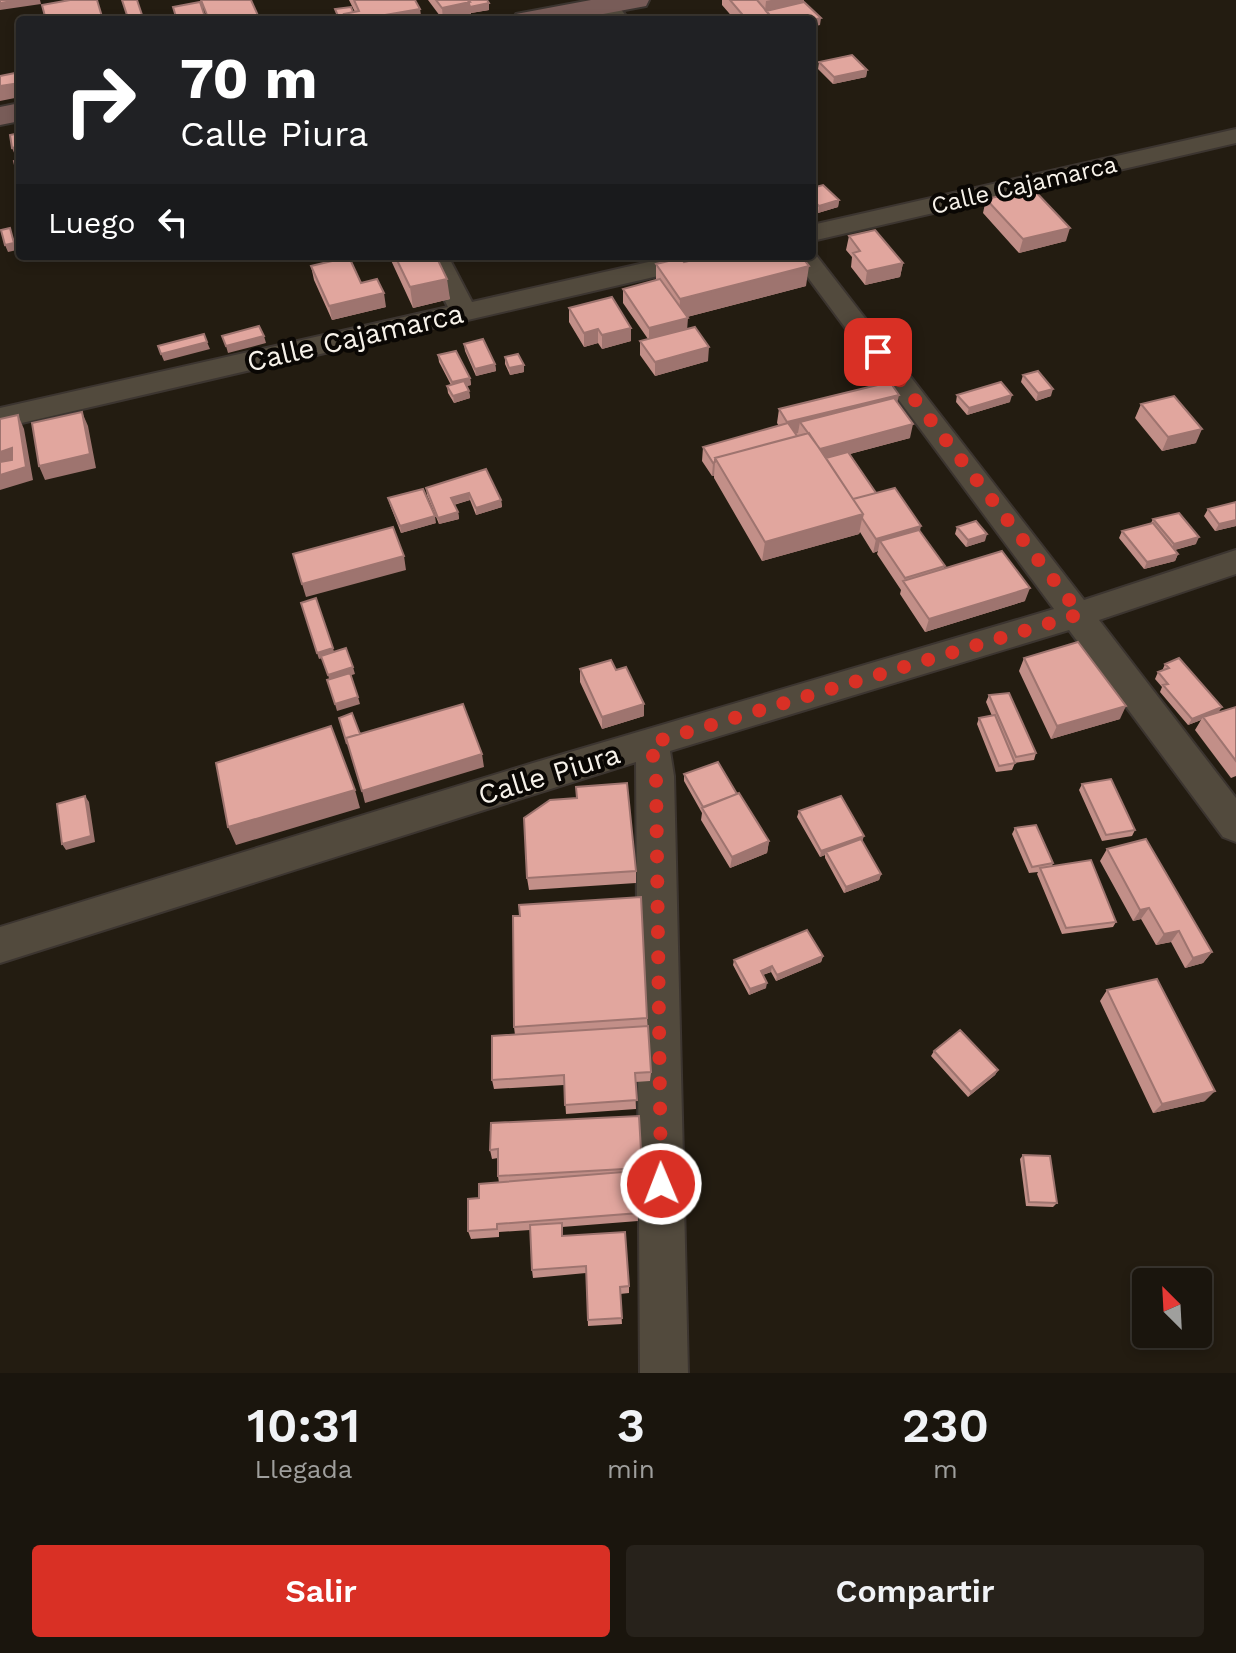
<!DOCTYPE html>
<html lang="es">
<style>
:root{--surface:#1a150d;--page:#27221b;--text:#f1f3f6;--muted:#9f9f9d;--line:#38342e;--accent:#d93025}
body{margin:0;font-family:"Work Sans",sans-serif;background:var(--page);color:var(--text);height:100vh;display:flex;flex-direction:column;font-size:30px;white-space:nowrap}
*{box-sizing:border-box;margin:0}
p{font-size:26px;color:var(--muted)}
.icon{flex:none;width:44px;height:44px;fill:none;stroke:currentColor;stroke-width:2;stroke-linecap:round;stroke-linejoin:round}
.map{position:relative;height:1373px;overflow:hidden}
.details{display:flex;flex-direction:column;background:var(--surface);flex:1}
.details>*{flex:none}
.banner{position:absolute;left:16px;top:16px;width:800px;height:244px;border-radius:8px;box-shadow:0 4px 12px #0003,0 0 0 2px var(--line);background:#202124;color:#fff;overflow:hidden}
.needle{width:52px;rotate:336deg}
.fabs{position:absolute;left:1132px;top:1268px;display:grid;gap:16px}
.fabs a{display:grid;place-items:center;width:80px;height:80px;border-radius:8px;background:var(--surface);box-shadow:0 4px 12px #0003,0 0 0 2px var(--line);font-size:40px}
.pin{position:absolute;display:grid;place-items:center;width:68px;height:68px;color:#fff;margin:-34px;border-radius:16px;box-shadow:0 4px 12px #0006}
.me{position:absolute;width:88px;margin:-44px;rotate:359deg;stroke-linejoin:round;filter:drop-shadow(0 0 6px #0008)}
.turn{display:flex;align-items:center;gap:28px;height:168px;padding:0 32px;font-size:36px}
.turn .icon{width:104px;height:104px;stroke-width:2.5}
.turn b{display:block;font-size:56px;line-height:68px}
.then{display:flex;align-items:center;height:76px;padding:0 32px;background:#0003;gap:16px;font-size:30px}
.eta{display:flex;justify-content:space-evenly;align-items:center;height:136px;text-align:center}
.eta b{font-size:48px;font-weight:600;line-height:56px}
.button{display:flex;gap:16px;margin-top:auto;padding:16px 32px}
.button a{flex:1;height:92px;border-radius:8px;background:var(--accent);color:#fff;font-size:32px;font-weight:600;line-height:92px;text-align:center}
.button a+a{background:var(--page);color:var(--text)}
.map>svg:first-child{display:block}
</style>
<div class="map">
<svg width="1236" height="1373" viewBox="0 0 1236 1373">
<rect width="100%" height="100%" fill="#231c11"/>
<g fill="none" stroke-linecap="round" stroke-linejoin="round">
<defs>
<path id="street" d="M593,0H614L629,20H607Z
M1236,129V143L812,241V225Z
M812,250L1084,600L1236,550V574L1099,620L1236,798V842L1223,837L1069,630L670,751L674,776L688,1373H640L636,762L0,963V927L533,763L1054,609L792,256H812Z
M422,256H448L472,302L675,256H723L710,264L0,428V408L448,307Z"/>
<path id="secondary" d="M591,0H649L646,6L571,20H512L516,14Z
M20,103V121L0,125V107Z"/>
</defs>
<use href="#street" stroke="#3c3530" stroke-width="4"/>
<use href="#secondary" stroke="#3c3530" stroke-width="4"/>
<use href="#street" fill="#524a3d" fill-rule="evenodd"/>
<use href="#secondary" fill="#785c58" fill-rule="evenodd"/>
</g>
<path fill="#c28f88" d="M349,0H415L420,9L421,20H338L335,9L355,12Z
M428,0H487L489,3V10L471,13V15L443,20Z
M722,0H804V2L820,25L812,20H735L722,5Z
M819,62L867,70L866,77L833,84L818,69Z
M812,188L839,200L838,207L818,213L812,207Z
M986,199L1066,241L1019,253L983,213Z
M849,236L903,263L900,277L865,285L851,267L852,257L846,250Z
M389,256H436L450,299L413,308Z
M684,262L806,286L687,317V329L708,361L655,376L640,355V341L648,339L623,303V289L656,281V264Z
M311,266L361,283L386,307L332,320L314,280Z
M569,308L631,341L602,349L598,343L584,347L569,322Z
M464,344L495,364L496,371L476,376L465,351Z
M438,355L470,378L471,385L466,386L469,391L470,398L454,403L448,393L447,386L451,385L439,362Z
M505,357L524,372L510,375L505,364Z
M1023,375L1051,396L1036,401L1021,382Z
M957,395L1010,402L967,415L956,402Z
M897,402L910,438L850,454L876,493L920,531L945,566L944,568L1025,601L925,632L900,594L901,590L877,554L878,551L873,553L860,532L859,534L762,561L714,478V476H712L702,461L703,447L779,426L777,423L779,409Z
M1141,404L1196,443L1162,451L1135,418Z
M426,488L501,500L502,507L476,515L470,500L454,505L458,512L459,519L439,524L427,495Z
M388,498L436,523L401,533L390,505Z
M1236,502V526L1215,531L1204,516L1208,509Z
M1153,519L1196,544L1175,550L1178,554L1175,561L1144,569L1119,538L1122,531L1151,523Z
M957,527L985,541L966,547L955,534Z
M1024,658L1120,719L1051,739L1019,671Z
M1165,664L1218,712L1236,707V776L1231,778L1195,730L1201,720L1188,725L1160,692L1162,687L1155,679L1158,672L1162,671Z
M580,669L644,716L602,729L580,682Z
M989,695L1036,753L1034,760L1015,763L1012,770L996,772L977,724L979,718L992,716L986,702Z
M684,774L737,794L769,841L767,853L730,868L701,820L702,813L684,781Z
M1082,784L1135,830L1132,836L1102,841L1079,790Z
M799,811L862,842L881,874L879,880L844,893L825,858V855L820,857L797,817Z
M1015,828L1053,863L1052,866L1116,922L1113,927L1062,934L1037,874L1038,872L1029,873L1012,834Z
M1107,849L1212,952L1203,963L1185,968L1171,942L1156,945L1141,919L1133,921L1100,861Z
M636,871V883L529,890L527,878Z
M823,956L821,962L776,981L771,972L763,975L766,988L749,995L733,965L734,960Z
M1107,990L1205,1101L1153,1113L1100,1001Z
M647,1018L651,1072L650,1081L635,1082L636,1109L566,1114L564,1085L494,1089L492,1080L515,1035L514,1027Z
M934,1051L998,1070L995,1075L968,1097L931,1056Z
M491,1123L642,1168V1177H636L638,1221L562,1227L563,1236L629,1286V1293L620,1294L622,1324L588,1326L586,1273L533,1278L532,1270L530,1230L499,1232V1237L471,1239L468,1231L479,1198L499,1183L498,1176V1158L492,1159L490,1150Z
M1023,1155L1057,1203L1053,1207L1026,1206L1020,1159Z"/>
<path fill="#9e746f" d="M19,0H40L41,4L0,10V3Z
M771,0H804V6L765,11L766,1Z
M470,2L471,15L443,20L442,8Z
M489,3V10L471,13L470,7Z
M420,9L421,20H356Z
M142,15L143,20H128V18Z
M344,15L345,20H339L338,16Z
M821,18L820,25L812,27V20Z
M867,70L866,77L833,84L834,77Z
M20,83V97L0,101V84Z
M20,146V154L15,155L12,148Z
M839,200L838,207L818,213L819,206Z
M10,228L17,250L8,252L5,245Z
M1070,228L1066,241L1019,253L1023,239Z
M903,263L900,277L865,285L867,271Z
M809,266L806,286L679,319L680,299Z
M447,279L450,299L413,308L410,287Z
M384,293L386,307L332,320L329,306Z
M688,318L687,331L649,342V328Z
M631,328V341L602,349V335Z
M598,329V343L584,347V333Z
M264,336L266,343L228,353L226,346Z
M207,342L210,349L164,361L161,354Z
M709,347L708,361L655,376V362Z
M495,364L496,371L476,376L475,369Z
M524,365V372L510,375L509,368Z
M470,378L471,385L453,390L452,382Z
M1053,389L1051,396L1036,401L1038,393Z
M469,391L470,398L454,403L453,396Z
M899,395L896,408L800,422L798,433L785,436L787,422Z
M1012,395L1010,402L967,415L969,408Z
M82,412L88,426L96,468L45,480L39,466Z
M18,415L24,429L33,480L0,490V475L26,467Z
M913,424L910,438L823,461L817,449Z
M1202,429L1196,443L1162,451L1168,437Z
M12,448L18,462L0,467V452Z
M715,462L714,476H712L713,463Z
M469,493L470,500L452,505L451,498Z
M501,500L502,507L476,515V508Z
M458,512L459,519L439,524L438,518Z
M863,514L859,534L762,561L765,542Z
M435,516L436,523L401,533L400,526Z
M1236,520V526L1215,531L1219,524Z
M921,526L918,540L880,541L878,551L873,553L876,539Z
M987,534L985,541L966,547L968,540Z
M1199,537L1196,544L1170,551L1174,544Z
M1178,554L1175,561L1144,569L1147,562Z
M404,556L406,570L306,597L302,584Z
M1030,588L1025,601L925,632L929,619Z
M333,648L335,655L319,659L317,653Z
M353,667L355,674L330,682L328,675Z
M358,697L360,704L337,711L335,704Z
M644,704V716L602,729V717Z
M1126,706L1120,719L1051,739L1057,726Z
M1222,707L1218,713L1203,717L1201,720L1188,725L1192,719Z
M482,754L484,767L365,803L362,791Z
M355,790L360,808L236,845L228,827Z
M85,796L89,802L95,842L66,850L62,844Z
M864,836L862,842L826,852L825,855L820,857L821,851Z
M769,841L767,853L730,868L732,857Z
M881,874L879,880L844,893L846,887Z
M1149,908L1141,919L1133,921L1140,910Z
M1179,931L1171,942L1156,945L1164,934Z
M1212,952L1203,963L1185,968L1193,958Z
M823,956L821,962L776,981L777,975Z
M772,966L771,972L759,976L761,971Z
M767,983L766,988L749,995L750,989Z
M998,1070L995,1075L968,1097L971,1092Z
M1215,1091L1205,1101L1153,1113L1162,1104Z"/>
<path fill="#e1a69e" stroke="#9e746f" stroke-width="2" d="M0,0H19L0,3Z
M70,0H97L103,20H46L42,5Z
M122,0H137L142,15L128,18Z
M201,0H251L260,20H209Z
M354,0H415L420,9L356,20H347L344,14L359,11Z
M436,0H468L470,2L442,8Z
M468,0H487L489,3L470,7Z
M730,0H757L774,20H747Z
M200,2L206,20H177L173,7Z
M804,2L821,18L812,20H774L766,11Z
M351,7L353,12L338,16L335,9Z
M602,15L613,18L615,20L582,19Z
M852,55L867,70L834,77L819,62Z
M20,72V83L0,86V76Z
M20,133V146L12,148L10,135Z
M20,160V173H17L14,161Z
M823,185L839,200L819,206L812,199V188Z
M1033,189L1070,228L1023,239L986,199Z
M10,228L14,243L5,245L1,230Z
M875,230L903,263L867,271L853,253L860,251L849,236Z
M395,256H436L447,279L410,287Z
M709,256H801L809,266L680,299L656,264L681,258L684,262Z
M349,257L361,283L377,279L384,293L329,306L311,266Z
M660,279L688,318L649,328L623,289Z
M612,297L631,328L602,335L598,329L584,333L569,308Z
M259,326L264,336L226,346L222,336Z
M695,327L709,347L655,362L640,341Z
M204,334L207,342L161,354L158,346Z
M483,339L495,364L475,369L464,344Z
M456,351L470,378L452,382L438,355Z
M518,354L524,365L509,368L505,357Z
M1038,371L1053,389L1038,393L1023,375Z
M464,381L469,391L453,396L447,386Z
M890,382L899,395L787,422L779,409Z
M1001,382L1012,395L969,408L957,395Z
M1174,396L1202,429L1168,437L1141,404Z
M894,398L913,424L820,449L800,422Z
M82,412L90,454L39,466L32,423Z
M18,415L26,467L0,475V462L12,460V448L0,452V419Z
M788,423L797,436L715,458V462L713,463L703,447Z
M809,433L863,514L765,542L715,458Z
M848,452L876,493L853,499L826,458Z
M486,469L501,500L476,508L469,493L451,498L458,512L438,518L426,488Z
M895,488L921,526L876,539L862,518L863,514L853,499Z
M423,489L435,516L400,526L388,498Z
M1236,502V520L1219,524L1208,509Z
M1179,513L1199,537L1174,544L1153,519Z
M976,521L987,534L968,540L957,527Z
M1153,523L1178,554L1147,562L1122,531Z
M393,527L404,556L302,584L293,554Z
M919,530L945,566L905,578L880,541Z
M1002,551L1030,588L929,619L903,581Z
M316,598L333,648L317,653L301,603Z
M1078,642L1126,706L1057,726L1024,658Z
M346,648L353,667L328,675L321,656Z
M1179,658L1222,707L1192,719L1163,685L1168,684L1158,672L1169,668L1165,664Z
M611,660L616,670L626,667L644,704L602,717L580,669Z
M350,673L358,697L335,704L327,680Z
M1009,693L1036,753L1016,757L989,695Z
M463,704L482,754L362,791L346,738Z
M1236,707V761L1203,717Z
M352,713L360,734L346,738L347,744L339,718Z
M995,715L1015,763L999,766L979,718Z
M331,726L355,790L228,827L216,763Z
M718,762L737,794L703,807L684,774Z
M1111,779L1135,830L1106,835L1082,784Z
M627,783L636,871L527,878L524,818L550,800L577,798L576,787Z
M739,793L769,841L732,857L702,808Z
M85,796L91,836L62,844L57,804Z
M841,796L864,836L821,851L799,811Z
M1036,825L1053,863L1032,867L1015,828Z
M861,839L881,874L846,887L826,852Z
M1146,839L1212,952L1193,958L1179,931L1164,934L1149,908L1140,910L1107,849Z
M1091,860L1116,922L1066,928L1040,868Z
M641,897L647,1018L514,1027L513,916H520L519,905Z
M807,930L823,956L777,975L772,966L761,971L767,983L750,989L734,960Z
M1157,979L1215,1091L1162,1104L1107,990Z
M648,1026L651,1072L635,1073L637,1100L565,1105L564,1075L492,1080V1036Z
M960,1030L998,1070L971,1092L934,1051Z
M639,1116L642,1168L498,1176V1149L490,1150L491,1123Z
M1023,1155L1050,1156L1057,1203L1029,1202Z
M635,1171L639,1213L497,1224V1229L468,1231V1199L479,1198V1184Z
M562,1223V1236L625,1232L629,1286L620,1287L622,1318L588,1320L586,1266L532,1270L530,1225Z"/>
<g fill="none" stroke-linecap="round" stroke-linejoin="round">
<path stroke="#d93025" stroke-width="14" stroke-dasharray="0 25.2" d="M661,1184L656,776L651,743L1080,614L878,352"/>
</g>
<g text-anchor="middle" stroke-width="8" stroke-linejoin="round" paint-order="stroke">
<g font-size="24" fill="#f7f2ea" stroke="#0a0704">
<text transform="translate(1024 185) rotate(-13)" y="8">Calle Cajamarca</text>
</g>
<g font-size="28" fill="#f7f2ea" stroke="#0a0704">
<text transform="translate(355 337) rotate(-13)" y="10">Calle Cajamarca</text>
<text transform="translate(549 774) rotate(-17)" y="10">Calle Piura</text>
</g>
</g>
</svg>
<div class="fabs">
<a><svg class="needle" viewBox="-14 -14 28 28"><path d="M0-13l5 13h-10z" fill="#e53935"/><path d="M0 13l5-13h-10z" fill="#9f9f9d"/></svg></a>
</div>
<div class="pin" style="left:878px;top:352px;background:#d93025"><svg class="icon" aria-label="arrive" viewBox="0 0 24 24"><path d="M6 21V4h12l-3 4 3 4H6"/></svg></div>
<svg class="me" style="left:661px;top:1184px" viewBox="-20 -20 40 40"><circle r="17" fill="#d93025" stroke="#fff" stroke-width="3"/><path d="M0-11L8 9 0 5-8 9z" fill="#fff"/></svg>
<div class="banner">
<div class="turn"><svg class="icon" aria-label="right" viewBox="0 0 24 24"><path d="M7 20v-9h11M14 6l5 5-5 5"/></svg><div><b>70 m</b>Calle Piura</div></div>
<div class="then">Luego<svg class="icon" aria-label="left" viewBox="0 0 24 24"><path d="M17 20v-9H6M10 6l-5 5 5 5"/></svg></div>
</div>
</div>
<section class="details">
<div class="eta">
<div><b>10:31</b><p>Llegada</p></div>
<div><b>3</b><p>min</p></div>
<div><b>230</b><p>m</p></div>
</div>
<div class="button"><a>Salir</a><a>Compartir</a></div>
</section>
